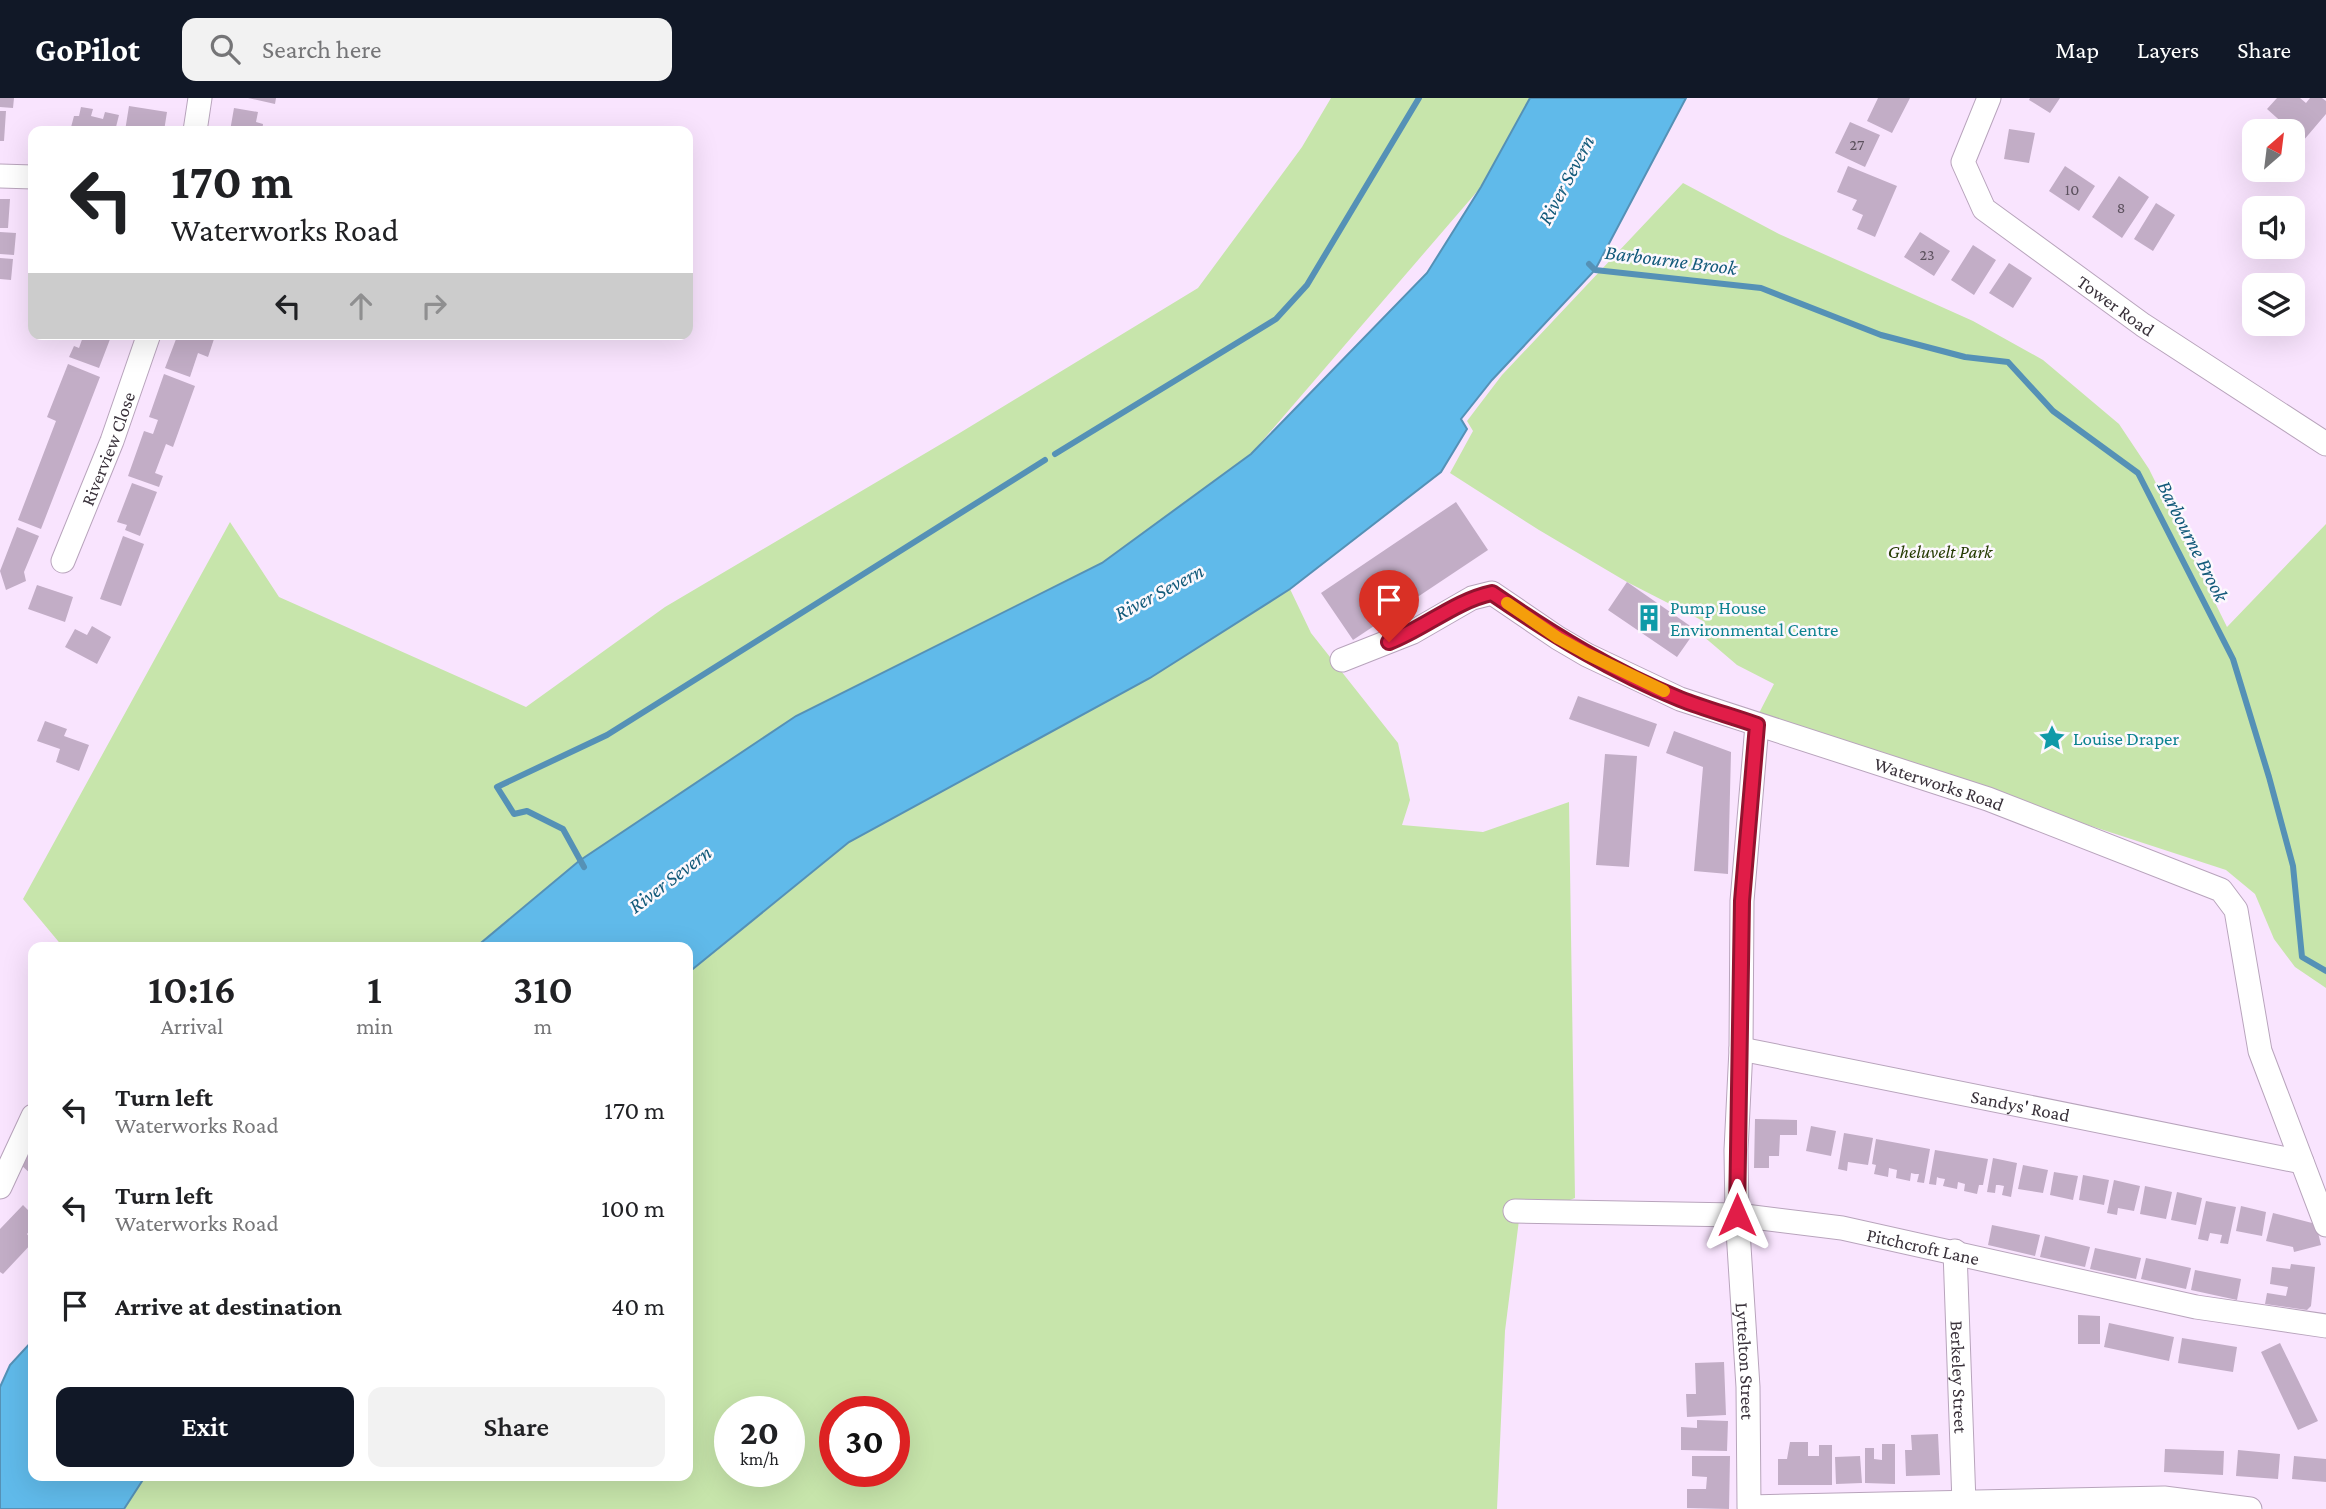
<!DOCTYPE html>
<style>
:root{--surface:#fff;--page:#f2f2f2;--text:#202124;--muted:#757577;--accent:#111827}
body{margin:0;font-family:"Crimson Pro",serif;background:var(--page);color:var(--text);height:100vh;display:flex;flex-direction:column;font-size:26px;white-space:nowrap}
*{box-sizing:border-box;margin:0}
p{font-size:23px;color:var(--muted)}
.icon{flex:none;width:38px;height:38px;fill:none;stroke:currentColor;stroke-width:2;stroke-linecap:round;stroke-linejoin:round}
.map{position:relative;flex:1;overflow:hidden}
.side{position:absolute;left:28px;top:844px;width:665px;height:539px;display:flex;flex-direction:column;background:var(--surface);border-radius:14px;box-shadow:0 7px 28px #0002}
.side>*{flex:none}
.top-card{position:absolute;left:28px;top:28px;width:665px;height:214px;border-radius:14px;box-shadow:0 7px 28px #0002;background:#fff;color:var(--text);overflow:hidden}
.needle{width:46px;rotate:28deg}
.buttons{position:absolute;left:2242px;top:21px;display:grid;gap:14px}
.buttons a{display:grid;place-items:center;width:63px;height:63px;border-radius:14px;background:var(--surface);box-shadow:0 7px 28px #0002;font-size:35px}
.speed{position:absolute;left:714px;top:1298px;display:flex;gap:14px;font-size:35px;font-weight:700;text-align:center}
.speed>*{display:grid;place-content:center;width:91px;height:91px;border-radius:50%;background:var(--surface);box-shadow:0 7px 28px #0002;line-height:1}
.speed small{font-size:18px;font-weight:400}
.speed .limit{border:10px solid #d22;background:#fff;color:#111}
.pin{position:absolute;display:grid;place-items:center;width:60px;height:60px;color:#fff;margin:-72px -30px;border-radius:50% 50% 50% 0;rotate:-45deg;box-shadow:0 0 7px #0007}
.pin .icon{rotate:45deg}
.me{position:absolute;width:77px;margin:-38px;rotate:0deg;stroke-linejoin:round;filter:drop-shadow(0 0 5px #0008)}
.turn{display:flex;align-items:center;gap:24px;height:147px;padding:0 28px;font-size:32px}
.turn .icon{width:91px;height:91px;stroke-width:2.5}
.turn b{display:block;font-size:49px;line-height:60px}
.lanes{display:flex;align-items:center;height:66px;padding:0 28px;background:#0003;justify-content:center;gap:35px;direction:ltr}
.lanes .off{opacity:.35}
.eta{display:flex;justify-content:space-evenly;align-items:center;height:119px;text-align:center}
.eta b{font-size:42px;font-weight:600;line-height:49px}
.action{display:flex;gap:14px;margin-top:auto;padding:14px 28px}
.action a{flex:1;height:80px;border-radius:14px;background:var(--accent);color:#fff;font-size:28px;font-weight:600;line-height:80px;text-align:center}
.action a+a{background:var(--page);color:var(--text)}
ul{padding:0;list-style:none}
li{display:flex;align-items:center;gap:21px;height:98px;padding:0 28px}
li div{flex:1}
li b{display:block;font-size:26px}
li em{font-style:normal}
header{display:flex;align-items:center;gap:42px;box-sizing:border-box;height:98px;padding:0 35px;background:var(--accent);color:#fff}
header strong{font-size:33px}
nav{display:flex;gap:38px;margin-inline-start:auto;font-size:24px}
.search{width:490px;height:63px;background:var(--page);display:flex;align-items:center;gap:18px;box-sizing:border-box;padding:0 24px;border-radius:14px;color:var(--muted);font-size:26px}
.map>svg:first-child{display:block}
</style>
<header>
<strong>GoPilot</strong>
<div class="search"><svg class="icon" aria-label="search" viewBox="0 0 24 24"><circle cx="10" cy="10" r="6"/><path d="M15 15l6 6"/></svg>Search here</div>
<nav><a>Map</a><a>Layers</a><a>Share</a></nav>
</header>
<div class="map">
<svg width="2326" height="1411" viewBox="0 0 2326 1411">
<rect width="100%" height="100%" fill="#f9e4fe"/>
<path fill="#c7e5ab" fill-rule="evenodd" d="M1331,0H1530L1481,89L1251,356L1102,465L796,618L579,763L476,849H63L23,801L230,424L279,499L526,609L665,509L958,336L1198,190L1302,49Z
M1683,85L1779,136L1973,223L2043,262L2119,326L2149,371L2227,529L2326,426V890L2295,869L2274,841L2255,796L2226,772L1757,619L1774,586L1737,567L1696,532L1705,524L1627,484L1539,432L1450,375L1473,333L1467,323L1502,277Z
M1290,491L1311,535L1398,645L1410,702L1402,727L1483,734L1569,704L1575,1100L1519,1122L1505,1233L1497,1411H124L146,1377H688V875L849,744L1150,580ZM730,1314H789V1374H730ZM835,1314H894V1374H835Z"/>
<path fill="#60baea" stroke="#5591b6" stroke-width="2" d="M1530,0H1686L1595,172L1492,282L1461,321L1467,331L1441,374L1290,491L1150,580L849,744L688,875V849H476L579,763L796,618L1102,465L1251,356L1427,175L1481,89Z
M33,1242V1377H146L124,1411H0V1289L10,1267Z"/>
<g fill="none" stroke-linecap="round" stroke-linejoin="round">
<path stroke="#5591b6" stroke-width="6" d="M1589,166L1595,172L1761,190L1881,237L1965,259L2008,264L2053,313L2138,375L2233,561L2269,679L2293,768L2302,859L2326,873
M1055,356L1276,221L1307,187L1419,0
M584,769L563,731L527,713L514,716L497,689L607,637L1045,362"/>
</g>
<path fill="#c2adc6" d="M0,0H14L13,10L0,9Z
M248,0H276L275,6Z
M1878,0H1910L1892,35L1867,23Z
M2030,0H2060L2050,15L2029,2Z
M2277,0H2300L2306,5L2310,0H2322L2326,3V16L2303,43L2267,11Z
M129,8L167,14L164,33H125Z
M81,9L93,11L91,18L103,21L105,14L119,17L115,33H70L74,18H79Z
M234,10L258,14L256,24L263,26L262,33H230Z
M0,13H6L4,43H0Z
M1850,24L1880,37L1865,69L1835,55Z
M2009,31L2035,35L2029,65L2004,61Z
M1848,68L1897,88L1875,139L1857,131L1863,117L1852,112L1857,102L1837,94Z
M2065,68L2095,88L2079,113L2049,93Z
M2119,78L2149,99L2122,140L2092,119Z
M0,101H10L8,130H0Z
M2156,105L2175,117L2153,153L2134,141Z
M0,134L16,135L14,157L0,156Z
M1920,134L1950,153L1934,178L1904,159Z
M1973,147L1996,162L1974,197L1951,182Z
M0,160L13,161L11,182L0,181Z
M2009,165L2032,180L2013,210L1989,195Z
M84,236H112L99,270L69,259L74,248L79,250Z
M178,236H201L214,241L208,259L198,255L190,279L165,270Z
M68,266L100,279L41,431L18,422L56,323L47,319Z
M164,276L195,288L173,349L166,346L155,375L163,378L159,389L128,378L144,333L153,336L158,322L149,319Z
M132,385L157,394L140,438L125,432L127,427L117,424Z
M1456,404L1488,452L1353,542L1321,495Z
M17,429L39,438L24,474L26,483L6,492L0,473Z
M123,438L144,446L121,508L100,501Z
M1627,484L1696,532L1677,559L1608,512Z
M37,487L73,499L65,524L28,511Z
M92,528L111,539L97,566L65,549L75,531L87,537Z
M1578,598L1657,626L1649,649L1569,621Z
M45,623L67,631L64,638L89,647L79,673L56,664L60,651L37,643Z
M1674,633L1731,654L1728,776L1694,773L1703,669L1666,655Z
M1605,656L1637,658L1629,769L1596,767Z
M1755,1021L1797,1022V1037H1780L1779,1058H1769V1070H1754Z
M1811,1028L1836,1033L1831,1058L1806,1053Z
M1844,1035L1873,1040L1868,1067L1848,1064L1847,1073L1838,1071Z
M1876,1041L1930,1051L1924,1085L1917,1084L1919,1076H1915L1911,1075L1910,1083L1896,1080L1897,1072L1889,1070L1888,1079L1874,1076L1876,1067L1872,1066Z
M33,1052V1078L20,1066Z
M1935,1052L1988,1061L1983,1087H1979L1977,1096L1964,1093L1965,1086L1958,1084L1957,1091L1943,1088L1945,1081L1939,1080L1937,1079L1936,1087L1929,1086Z
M1993,1060L2017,1065L2011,1099L2002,1097L2004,1088L1999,1087H1996L1995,1095L1987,1094Z
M2023,1067L2048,1072L2043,1095L2018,1091Z
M2054,1074L2078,1078L2073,1102L2050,1097Z
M2083,1077L2109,1082L2104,1107L2079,1102Z
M2114,1082L2140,1088L2134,1113L2118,1110L2117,1117L2107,1115Z
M2145,1088L2172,1094L2166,1121L2140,1116Z
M2177,1094L2202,1100L2196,1127L2171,1122Z
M2206,1103L2236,1109L2228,1146L2220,1145L2222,1137L2210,1135L2208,1143L2198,1141Z
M23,1107L33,1117V1129L27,1136L33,1144L3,1176L0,1174V1131Z
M2241,1108L2266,1114L2262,1138L2236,1133Z
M2273,1115L2316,1126L2321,1147L2294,1154L2293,1149L2266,1143Z
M1992,1127L2040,1137L2035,1158L1988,1147Z
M2045,1138L2090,1149L2085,1169L2040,1159Z
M2095,1150L2141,1160L2136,1181L2090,1171Z
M2146,1160L2191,1170L2186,1191L2141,1181Z
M2291,1166L2315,1169L2311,1208L2307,1212L2265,1206L2267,1195L2286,1198L2288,1189L2270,1186L2272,1169L2290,1171Z
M2195,1172L2241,1181L2237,1202L2191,1192Z
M2078,1217L2100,1218V1246H2078Z
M2109,1225L2174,1239L2169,1263L2104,1249Z
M2182,1240L2237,1249L2233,1274L2178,1265Z
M2280,1245L2318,1323L2298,1332L2261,1254Z
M1724,1264L1726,1317L1687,1319L1686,1296H1696L1695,1265Z
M1697,1322L1728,1323L1727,1353L1681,1352V1329L1697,1330Z
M1938,1336L1940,1377L1906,1378L1905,1352H1912L1911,1337Z
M1790,1344H1808V1358H1819V1347H1832V1387H1778V1361H1787Z
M1882,1346H1895V1386L1865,1385V1350H1874V1361L1882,1362Z
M2165,1351L2224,1353L2223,1377L2164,1374Z
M2238,1352L2280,1356L2278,1381L2236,1378Z
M1692,1358H1730L1729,1411L1687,1410V1391H1706L1707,1379L1692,1378Z
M1860,1358L1862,1385L1836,1386L1835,1359Z
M2294,1358L2326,1361V1384L2292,1381Z"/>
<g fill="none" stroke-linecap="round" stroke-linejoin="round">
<defs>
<g id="minor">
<path id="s1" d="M1989,0L1963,64L1984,111L2143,227L2326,346"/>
<path d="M195,33L200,0"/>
<path d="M0,78L33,79"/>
<path id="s2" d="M63,463L112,343L149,236"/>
<path id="s3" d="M1342,562L1413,534L1472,500L1492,495L1558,540L1587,557L1680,601L1988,701L2221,792L2236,812L2260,953L2326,1127"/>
<path id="s4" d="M1757,627L1742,803L1741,951L1736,1052L1737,1117L1748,1289L1749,1409L2164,1400L2250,1411"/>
<path id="s5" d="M1741,951L2302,1064"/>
<path d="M0,1089L33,1018"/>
<path id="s6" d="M1515,1113L1737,1117L1842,1130L2196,1209L2326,1228"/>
<path id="s7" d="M1955,1153L1964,1405"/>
</g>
</defs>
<use href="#minor" stroke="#b8a4bc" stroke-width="25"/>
<use href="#minor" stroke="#fff" stroke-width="23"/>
</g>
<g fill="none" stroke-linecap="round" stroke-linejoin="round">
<defs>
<path id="route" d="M1389,544C1425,530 1455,503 1492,495C1552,536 1613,574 1680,601C1705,611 1732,618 1757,627L1742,803L1737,1117"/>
</defs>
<use href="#route" stroke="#92132f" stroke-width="18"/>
<use href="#route" stroke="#e11d48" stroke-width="12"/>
<path stroke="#f59e0b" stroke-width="12" d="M1507,505L1558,540L1587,556L1664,593"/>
</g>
<defs>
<symbol id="building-bare" viewBox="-9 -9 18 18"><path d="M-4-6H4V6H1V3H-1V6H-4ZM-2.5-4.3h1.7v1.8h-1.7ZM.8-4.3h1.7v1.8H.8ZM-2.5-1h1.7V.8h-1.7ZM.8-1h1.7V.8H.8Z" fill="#0f9aa8" stroke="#fcf8fd" stroke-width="2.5" paint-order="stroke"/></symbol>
<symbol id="sight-bare" viewBox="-9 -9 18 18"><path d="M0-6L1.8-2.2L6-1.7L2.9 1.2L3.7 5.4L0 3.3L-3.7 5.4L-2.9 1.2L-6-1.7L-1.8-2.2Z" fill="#0f9aa8" stroke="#fcf8fd" stroke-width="2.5" paint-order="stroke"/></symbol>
</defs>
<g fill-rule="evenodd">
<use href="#building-bare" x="1630" y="501" width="38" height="38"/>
<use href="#sight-bare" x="2033" y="621" width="38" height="38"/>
</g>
<g text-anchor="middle" stroke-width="5" stroke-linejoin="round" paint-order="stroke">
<g font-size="16" fill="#5c515e">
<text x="1857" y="52">27</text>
<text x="2072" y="97">10</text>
<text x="2121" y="115">8</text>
<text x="1927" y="162">23</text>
</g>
<g font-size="19" fill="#3a323b" stroke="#fcf8fd">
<text dy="7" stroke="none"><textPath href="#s1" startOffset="284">Tower Road</textPath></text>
<text dy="7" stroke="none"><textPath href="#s2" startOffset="121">Riverview Close</textPath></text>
<text dy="7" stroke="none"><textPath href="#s3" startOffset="654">Waterworks Road</textPath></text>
<text dy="7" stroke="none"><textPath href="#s5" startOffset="285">Sandys' Road</textPath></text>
<text dy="7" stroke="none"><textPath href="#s6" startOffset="411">Pitchcroft Lane</textPath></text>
<text dy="7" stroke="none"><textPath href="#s4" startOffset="637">Lyttelton Street</textPath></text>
<text dy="7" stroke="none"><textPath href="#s7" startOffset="126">Berkeley Street</textPath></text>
</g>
<g font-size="19" font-style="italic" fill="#243a01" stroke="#fcf8fd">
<text x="1940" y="460">Gheluvelt Park</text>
</g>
<g font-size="19" fill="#0d838f" stroke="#fcf8fd" text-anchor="start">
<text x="1670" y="516">Pump House<tspan x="1670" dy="22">Environmental Centre</tspan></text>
<text x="2073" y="647">Louise Draper</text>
</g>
<g font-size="21" font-style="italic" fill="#135a7a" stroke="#fcf8fd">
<text transform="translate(1566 82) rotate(-62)" y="7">River Severn</text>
<text transform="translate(1671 162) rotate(7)" y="7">Barbourne Brook</text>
<text transform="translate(2193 443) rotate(63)" y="7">Barbourne Brook</text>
<text transform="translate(1159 494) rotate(-28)" y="7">River Severn</text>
<text transform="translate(670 781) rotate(-37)" y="7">River Severn</text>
</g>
</g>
</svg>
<div class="buttons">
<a><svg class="needle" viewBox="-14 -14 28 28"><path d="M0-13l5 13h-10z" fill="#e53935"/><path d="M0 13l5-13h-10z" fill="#757577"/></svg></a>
<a><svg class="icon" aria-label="sound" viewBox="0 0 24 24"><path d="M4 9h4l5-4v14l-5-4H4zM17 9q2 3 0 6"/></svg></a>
<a><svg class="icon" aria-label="layers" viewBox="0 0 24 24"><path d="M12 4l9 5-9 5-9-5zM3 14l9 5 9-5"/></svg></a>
</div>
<div class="speed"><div>20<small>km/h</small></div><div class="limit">30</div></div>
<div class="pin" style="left:1389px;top:544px;background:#d93025"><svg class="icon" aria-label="arrive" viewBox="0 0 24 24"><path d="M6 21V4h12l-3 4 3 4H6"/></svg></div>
<svg class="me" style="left:1737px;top:1117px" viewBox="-20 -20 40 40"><path d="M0-17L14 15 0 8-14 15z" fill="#e11d48" stroke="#fff" stroke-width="4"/></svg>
<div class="top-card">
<div class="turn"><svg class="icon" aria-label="left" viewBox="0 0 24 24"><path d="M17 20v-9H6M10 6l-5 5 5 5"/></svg><div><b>170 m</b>Waterworks Road</div></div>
<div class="lanes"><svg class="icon" aria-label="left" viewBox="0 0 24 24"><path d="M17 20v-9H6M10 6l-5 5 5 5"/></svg><svg class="icon off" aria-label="ahead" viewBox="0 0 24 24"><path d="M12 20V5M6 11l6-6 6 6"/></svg><svg class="icon off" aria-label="right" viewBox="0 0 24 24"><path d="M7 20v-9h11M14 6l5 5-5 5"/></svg></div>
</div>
<section class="side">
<div class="eta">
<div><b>10:16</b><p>Arrival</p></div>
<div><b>1</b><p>min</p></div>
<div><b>310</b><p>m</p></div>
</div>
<ul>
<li><svg class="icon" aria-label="left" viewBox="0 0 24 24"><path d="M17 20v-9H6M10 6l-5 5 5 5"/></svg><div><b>Turn left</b><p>Waterworks Road</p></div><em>170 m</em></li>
<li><svg class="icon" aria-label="left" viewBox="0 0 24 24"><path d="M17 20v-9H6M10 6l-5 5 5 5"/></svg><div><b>Turn left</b><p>Waterworks Road</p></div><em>100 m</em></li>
<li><svg class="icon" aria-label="arrive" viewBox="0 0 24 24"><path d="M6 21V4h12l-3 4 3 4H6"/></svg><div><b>Arrive at destination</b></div><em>40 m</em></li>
</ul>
<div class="action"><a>Exit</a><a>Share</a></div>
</section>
</div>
